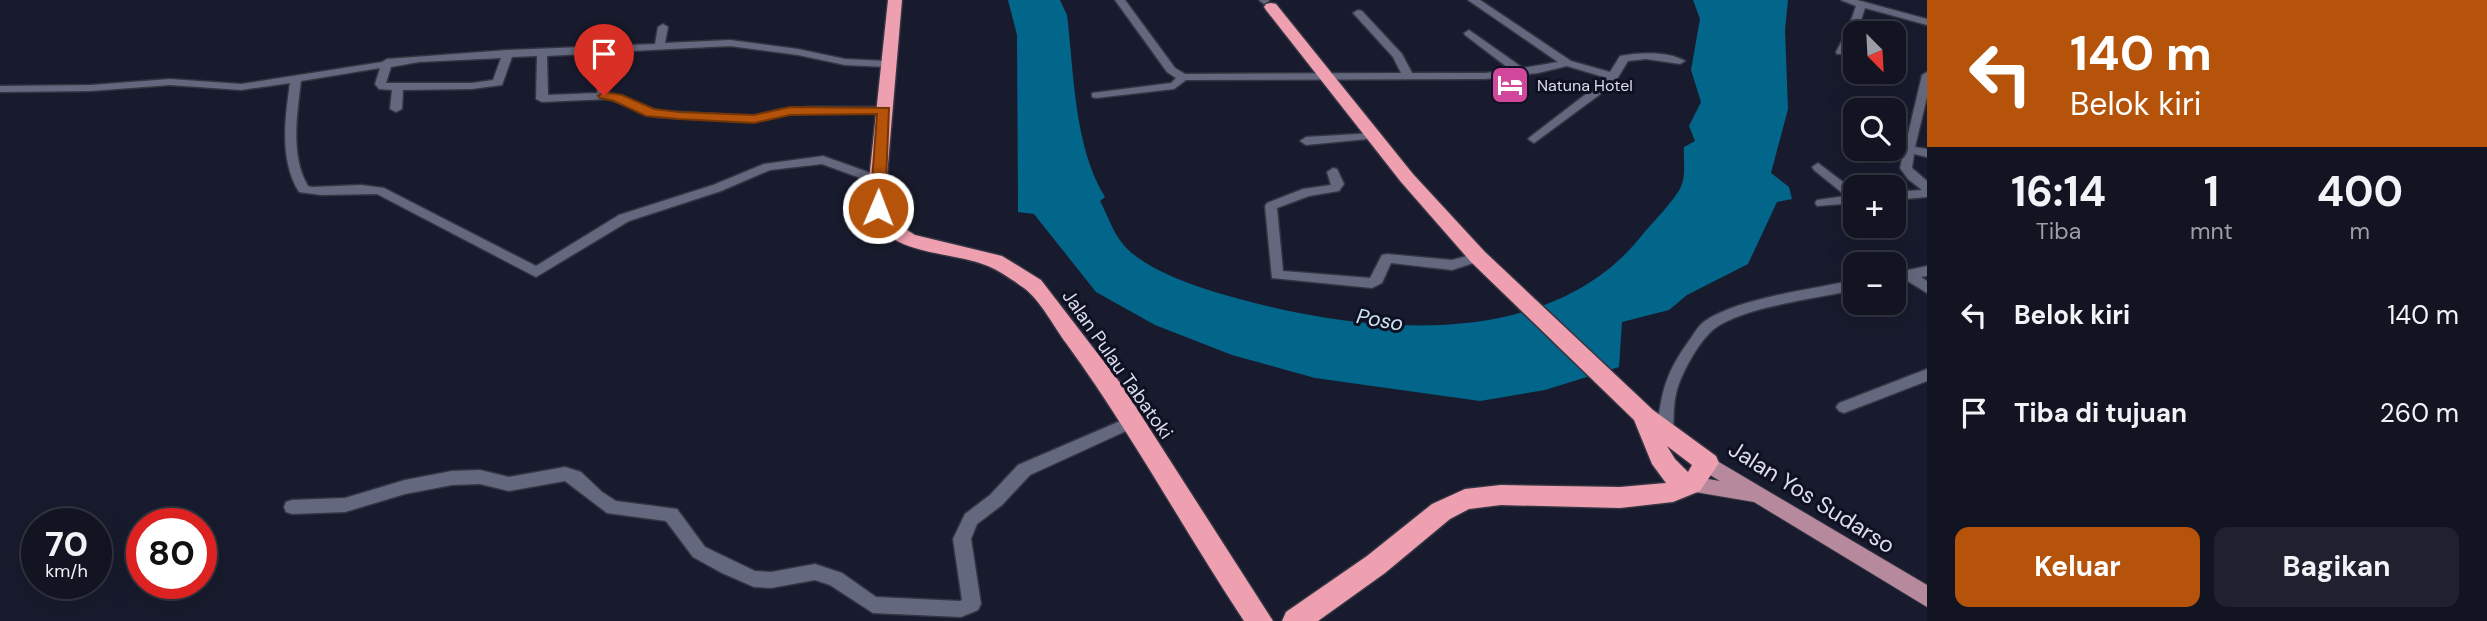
<!DOCTYPE html>
<html lang="id">
<meta charset="utf-8">
<style>
:root{--surface:#121422;--page:#1f212f;--text:#f1f3f6;--muted:#9c9ea5;--line:#313340;--accent:#b45309}
body{margin:0;font-family:"DM Sans",sans-serif;background:var(--page);color:var(--text);height:100vh;display:flex;flex-direction:column;font-size:26px;white-space:nowrap}
*{box-sizing:border-box;margin:0}
p{font-size:23px;color:var(--muted)}
.icon{flex:none;width:38px;height:38px;fill:none;stroke:currentColor;stroke-width:2;stroke-linecap:round;stroke-linejoin:round}
.map{position:relative;flex:1;overflow:hidden}
.side{display:flex;flex-direction:column;background:var(--surface);width:560px}
.side>*{flex:none}
.banner{background:#b45309;color:#fff;overflow:hidden}
.needle{width:46px;rotate:156deg}
.buttons{position:absolute;left:1843px;top:21px;display:grid;gap:14px}
.buttons a{display:grid;place-items:center;width:63px;height:63px;border-radius:14px;background:var(--surface);box-shadow:0 7px 28px #0002,0 0 0 2px var(--line);font-size:35px}
.speed{position:absolute;left:21px;top:508px;display:flex;gap:14px;font-size:35px;font-weight:700;text-align:center}
.speed>*{display:grid;place-content:center;width:91px;height:91px;border-radius:50%;background:var(--surface);box-shadow:0 7px 28px #0002,0 0 0 2px var(--line);line-height:1}
.speed small{font-size:18px;font-weight:400}
.speed .limit{border:10px solid #d22;background:#fff;color:#111}
.pin{position:absolute;display:grid;place-items:center;width:60px;height:60px;color:#fff;margin:-72px -30px;border-radius:50% 50% 50% 0;rotate:-45deg;box-shadow:0 0 7px #0007}
.pin .icon{rotate:45deg}
.me{position:absolute;width:77px;margin:-38px;rotate:1deg;stroke-linejoin:round;filter:drop-shadow(0 0 5px #0008)}
.turn{display:flex;align-items:center;gap:24px;height:147px;padding:0 28px;font-size:32px}
.turn .icon{width:91px;height:91px;stroke-width:2.5}
.turn b{display:block;font-size:49px;line-height:60px}
.eta{display:flex;justify-content:space-evenly;align-items:center;height:119px;text-align:center}
.eta b{font-size:42px;font-weight:700;line-height:49px}
.action{display:flex;gap:14px;margin-top:auto;padding:14px 28px}
.action a{flex:1;height:80px;border-radius:14px;background:var(--accent);color:#fff;font-size:28px;font-weight:700;line-height:80px;text-align:center}
.action a+a{background:var(--page);color:var(--text)}
ul{padding:0;list-style:none}
li{display:flex;align-items:center;gap:21px;height:98px;padding:0 28px}
li div{flex:1}
li b{display:block;font-size:26px}
li em{font-style:normal}
main{display:flex;flex:1;min-height:0}
.map>svg:first-child{display:block}
</style>
<main>
<div class="map">
<svg width="1927" height="621" viewBox="0 0 1927 621">
<rect width="100%" height="100%" fill="#181b2d"/>
<path fill="#02668a" d="M1008,0H1060L1067,15C1074,73 1074,147 1105,197L1100,201C1107,214 1113,232 1122,243C1144,271 1203,289 1236,298C1366,334 1550,353 1643,234C1653,222 1678,197 1682,184C1686,173 1683,158 1684,147L1695,141L1689,126L1701,102L1691,70L1700,19L1693,0H1788L1785,30L1788,109L1771,173L1789,187L1792,199L1777,202L1748,264L1687,295L1669,310L1622,322L1619,367L1545,390L1480,401L1315,378L1232,355L1155,325L1096,292L1034,214L1018,212L1017,35Z"/>
<g fill="none" stroke-linecap="round" stroke-linejoin="round">
<defs>
<path id="minor" d="M1115,0H1125L1175,68L1185,74L1401,73L1393,57L1353,13L1358,10L1362,11L1402,54L1412,73H1485L1511,70L1465,35L1464,33L1469,30L1523,68L1558,62L1468,0H1480L1571,61L1610,72L1620,56C1639,52 1669,51 1685,61L1680,64L1646,59L1628,61L1614,84L1534,143L1528,139L1530,137L1607,78L1567,66L1538,73L1485,79L1186,80L1174,89L1096,98L1092,97V93L1171,83L1176,78L1167,72Z
M1259,0H1269V1L1264,4Z
M1841,0H1857L1927,19V25L1865,8L1858,29L1846,52L1845,54H1837L1836,52L1848,29L1856,6Z
M663,24L668,27L665,43L730,40L798,49L845,59L887,61L892,64L887,67L845,65L798,55L730,46L613,52L608,93L659,111L753,116L782,109L807,107H884L890,110L884,113H807L782,115L753,122L657,117L609,99L542,102L536,99L537,56L512,57L502,85L472,89L403,90L402,109L396,112L390,109L392,90L379,89L375,84L380,68L301,81C297,114 290,156 308,186L312,187L361,185L384,188L536,266L619,215L713,185L764,164L823,156L882,177L884,180L882,183H874L822,164L770,170L721,191L629,221L536,277L377,194L321,195L299,192C279,160 285,118 290,83L241,90L170,85L91,91L0,92V86L91,85L170,79L241,84L382,62L387,59L508,50L655,44L658,27ZM602,53L597,93L548,95L547,56ZM501,58L493,80L472,83H386L391,67L419,62Z
M1927,72V97L1915,147L1927,149V157L1914,154L1912,168L1927,181V197L1894,200V192L1922,190L1908,179L1900,168L1922,75Z
M1374,133L1378,134V138L1306,145L1300,141L1306,137Z
M1818,163L1855,191V203L1817,206L1815,203L1817,200L1846,196L1814,170L1812,167Z
M1333,168L1337,169L1344,184L1339,191L1309,196L1277,208L1283,271L1370,278L1382,255L1387,254L1452,260L1478,253L1485,257L1483,260L1452,270L1391,263L1382,283L1372,288L1272,278L1265,206L1267,203L1303,189L1331,185L1327,172Z
M1927,266V276L1921,277L1927,281V293L1906,280L1894,283V273Z
M1855,280V290C1818,298 1743,307 1714,329C1699,341 1680,375 1676,394C1673,406 1674,420 1673,432L1671,436L1665,438L1659,436L1657,432C1661,391 1666,372 1691,338C1695,332 1699,325 1705,321C1739,298 1813,289 1855,280Z
M1927,369V381L1844,413L1839,411L1836,407L1839,403Z
M1132,416L1137,418L1140,422L1137,426L1030,475L1002,505L977,524L971,539L981,604L978,610L961,617L873,613L830,585L815,580L771,588L754,587L722,573L693,557L666,521L607,513L565,481L509,491L480,484L452,485L405,494L345,512L292,514L286,512L284,507L286,502L292,500L345,498L405,480L452,471L480,470L509,477L565,467L581,472L602,492L616,501L677,509L705,547L755,571L771,572L815,564L842,573L876,597L960,601L962,600L953,539L965,514L990,495L1018,465Z"/>
<path id="major" d="M1707,455L1927,585V607L1754,502L1683,490L1680,484L1683,478L1690,476L1720,481L1700,469L1697,463L1700,457Z"/>
<path id="highway" d="M888,0H902L885,199L888,212L899,225L915,235L1002,256L1041,280L1121,384L1273,621H1244C1183,529 1131,432 1066,343C1054,327 1041,301 1024,288C1014,281 1000,271 988,266C944,248 879,259 867,199Z
M1271,3L1276,4L1413,174L1485,252L1653,410L1716,456L1719,463L1700,491L1673,502L1620,508L1501,505L1469,509L1450,519L1385,573L1318,621H1282L1286,612L1367,556L1432,504L1465,489L1501,485L1620,487L1666,483L1652,464L1634,420L1471,262L1401,182L1266,10L1264,7L1266,4ZM1667,446L1692,465L1688,472L1675,459Z"/>
</defs>
<use href="#minor" stroke="#343543" stroke-width="3"/>
<use href="#major" stroke="#343543" stroke-width="2"/>
<use href="#highway" stroke="#343543" stroke-width="3"/>
<use href="#minor" fill="#64687e" fill-rule="evenodd"/>
<use href="#major" fill="#b7899c" fill-rule="evenodd"/>
<use href="#highway" fill="#ee9fb0" fill-rule="evenodd"/>
</g>
<path fill="#b45309" stroke="#753606" stroke-width="2" d="M604,92L622,95L654,109L679,112L754,115L790,107L889,108L885,208L878,213L870,208L877,114L790,115L754,123L679,119L646,116L614,101L600,98L598,96Z"/>
<defs>
<symbol id="hotel-square" viewBox="-11 -11 22 22"><rect x="-9" y="-9" width="18" height="18" rx="4" fill="#d1479c" stroke="#0f1123"/><path d="M-6-4.5h1.5V1H6V5H4.5V3h-9V5H-6ZM-4 0a1.8 1.8 0 1 1 3.6 0ZM.5 0V-2.5h3Q6-2.5 6 0Z" fill="#fff"/></symbol>
</defs>
<g fill-rule="evenodd">
<use href="#hotel-square" x="1488" y="63" width="44" height="44"/>
</g>
<g text-anchor="middle" stroke-width="6" stroke-linejoin="round" paint-order="stroke">
<g font-size="16" fill="#dbdeea" stroke="#0f1123" text-anchor="start">
<text x="1537" y="91">Natuna Hotel</text>
</g>
<g font-size="19" fill="#dbdeea" stroke="#0f1123">
<text transform="translate(1118 364) rotate(55)" y="7">Jalan Pulau Tabatoki</text>
</g>
<g font-size="21" font-style="italic" fill="#cce3f0" stroke="#0f1123">
<text transform="translate(1380 320) rotate(10)" y="7">Poso</text>
</g>
<g font-size="23" fill="#dbdeea" stroke="#0f1123">
<text transform="translate(1812 497) rotate(32)" y="8">Jalan Yos Sudarso</text>
</g>
</g>
</svg>
<div class="buttons">
<a><svg class="needle" viewBox="-14 -14 28 28"><path d="M0-13l5 13h-10z" fill="#e53935"/><path d="M0 13l5-13h-10z" fill="#9c9ea5"/></svg></a>
<a><svg class="icon" aria-label="search" viewBox="0 0 24 24"><circle cx="10" cy="10" r="6"/><path d="M15 15l6 6"/></svg></a>
<a>+</a>
<a>−</a>
</div>
<div class="speed"><div>70<small>km/h</small></div><div class="limit">80</div></div>
<div class="pin" style="left:604px;top:96px;background:#d93025"><svg class="icon" aria-label="arrive" viewBox="0 0 24 24"><path d="M6 21V4h12l-3 4 3 4H6"/></svg></div>
<svg class="me" style="left:878px;top:208px" viewBox="-20 -20 40 40"><circle r="17" fill="#b45309" stroke="#fff" stroke-width="3"/><path d="M0-11L8 9 0 5-8 9z" fill="#fff"/></svg>
</div>
<section class="side">
<div class="banner">
<div class="turn"><svg class="icon" aria-label="left" viewBox="0 0 24 24"><path d="M17 20v-9H6M10 6l-5 5 5 5"/></svg><div><b>140 m</b>Belok kiri</div></div>
</div>
<div class="eta">
<div><b>16:14</b><p>Tiba</p></div>
<div><b>1</b><p>mnt</p></div>
<div><b>400</b><p>m</p></div>
</div>
<ul>
<li><svg class="icon" aria-label="left" viewBox="0 0 24 24"><path d="M17 20v-9H6M10 6l-5 5 5 5"/></svg><div><b>Belok kiri</b></div><em>140 m</em></li>
<li><svg class="icon" aria-label="arrive" viewBox="0 0 24 24"><path d="M6 21V4h12l-3 4 3 4H6"/></svg><div><b>Tiba di tujuan</b></div><em>260 m</em></li>
</ul>
<div class="action"><a>Keluar</a><a>Bagikan</a></div>
</section>
</main>
